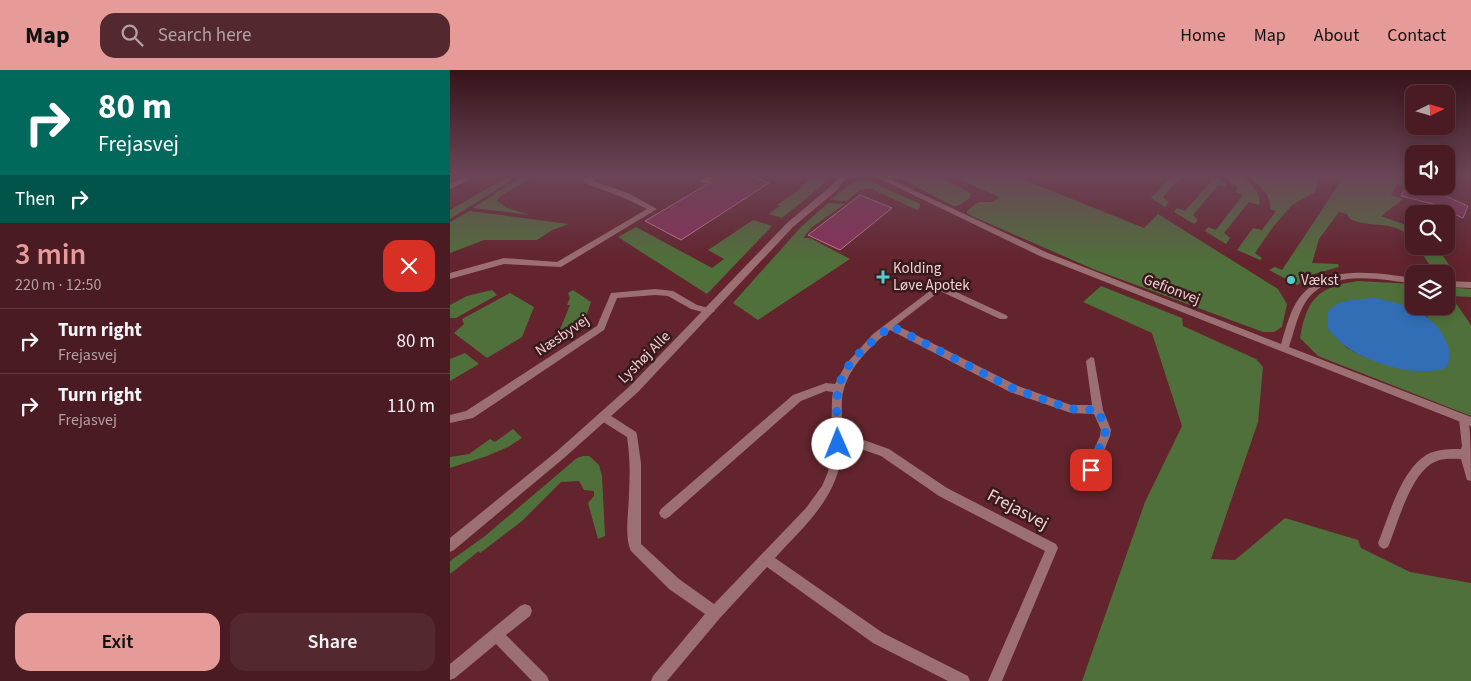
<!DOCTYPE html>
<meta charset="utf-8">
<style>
:root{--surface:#4a1b22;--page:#54282f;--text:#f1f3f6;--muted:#b2a1a5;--line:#613940;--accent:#e69b98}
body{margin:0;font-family:"Source Sans 3",sans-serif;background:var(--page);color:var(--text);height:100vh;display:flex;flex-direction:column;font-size:19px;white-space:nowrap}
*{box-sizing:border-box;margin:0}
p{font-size:16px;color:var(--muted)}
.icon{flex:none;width:28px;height:28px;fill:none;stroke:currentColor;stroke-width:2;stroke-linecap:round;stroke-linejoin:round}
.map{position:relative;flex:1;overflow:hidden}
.side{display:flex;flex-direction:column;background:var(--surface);width:450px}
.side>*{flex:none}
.hud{background:#00695c;color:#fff;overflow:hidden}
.needle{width:32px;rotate:85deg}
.buttons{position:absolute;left:955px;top:15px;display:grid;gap:10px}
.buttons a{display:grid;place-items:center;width:50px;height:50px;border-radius:10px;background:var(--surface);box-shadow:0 2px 12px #0003,0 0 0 1px var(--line);font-size:25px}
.pin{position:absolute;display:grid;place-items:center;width:42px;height:42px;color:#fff;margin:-21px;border-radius:10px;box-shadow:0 2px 8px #0006}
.me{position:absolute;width:55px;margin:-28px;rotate:359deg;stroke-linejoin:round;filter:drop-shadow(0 0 4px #0008)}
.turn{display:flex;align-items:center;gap:18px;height:105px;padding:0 15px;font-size:22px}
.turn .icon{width:65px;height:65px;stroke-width:2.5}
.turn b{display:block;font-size:35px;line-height:42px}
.then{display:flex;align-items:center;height:48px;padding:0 15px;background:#0003;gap:10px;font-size:19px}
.round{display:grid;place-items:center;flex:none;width:52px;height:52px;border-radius:15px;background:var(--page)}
.headline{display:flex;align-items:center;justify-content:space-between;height:85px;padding:0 15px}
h1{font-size:30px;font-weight:600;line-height:38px;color:var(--accent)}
.button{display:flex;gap:10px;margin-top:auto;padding:10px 15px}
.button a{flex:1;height:58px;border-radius:15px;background:var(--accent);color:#111;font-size:20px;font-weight:600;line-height:58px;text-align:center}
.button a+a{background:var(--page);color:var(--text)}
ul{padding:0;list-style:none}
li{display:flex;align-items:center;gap:15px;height:65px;padding:0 15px;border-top:1px solid var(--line)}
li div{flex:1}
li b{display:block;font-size:19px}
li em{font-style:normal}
header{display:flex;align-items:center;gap:30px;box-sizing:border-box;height:70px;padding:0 25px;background:var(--accent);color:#111}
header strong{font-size:24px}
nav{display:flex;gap:28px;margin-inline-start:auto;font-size:18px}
.search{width:350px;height:45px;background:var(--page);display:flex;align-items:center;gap:12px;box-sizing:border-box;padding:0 18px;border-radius:15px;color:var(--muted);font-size:19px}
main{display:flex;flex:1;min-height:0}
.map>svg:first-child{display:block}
</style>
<header>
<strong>Map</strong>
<div class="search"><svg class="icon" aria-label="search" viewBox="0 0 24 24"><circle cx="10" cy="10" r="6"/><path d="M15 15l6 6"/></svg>Search here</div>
<nav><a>Home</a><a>Map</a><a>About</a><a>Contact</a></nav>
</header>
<main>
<section class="side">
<div class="hud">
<div class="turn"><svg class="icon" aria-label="right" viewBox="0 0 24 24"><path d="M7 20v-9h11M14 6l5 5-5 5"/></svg><div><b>80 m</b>Frejasvej</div></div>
<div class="then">Then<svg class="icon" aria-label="right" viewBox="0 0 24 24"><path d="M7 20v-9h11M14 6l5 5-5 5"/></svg></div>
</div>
<div class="headline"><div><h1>3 min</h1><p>220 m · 12:50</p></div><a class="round" style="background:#d93025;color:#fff"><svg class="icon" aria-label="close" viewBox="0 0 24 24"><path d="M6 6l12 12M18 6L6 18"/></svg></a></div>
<ul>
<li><svg class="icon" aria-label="right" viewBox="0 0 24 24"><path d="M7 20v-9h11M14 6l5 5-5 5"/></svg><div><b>Turn right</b><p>Frejasvej</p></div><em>80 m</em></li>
<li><svg class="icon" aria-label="right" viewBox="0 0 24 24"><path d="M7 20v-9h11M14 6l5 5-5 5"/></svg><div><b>Turn right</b><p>Frejasvej</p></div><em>110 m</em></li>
</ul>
<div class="button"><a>Exit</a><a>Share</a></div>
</section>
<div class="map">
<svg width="1021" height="611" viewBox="0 0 1021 611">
<rect width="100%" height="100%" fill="#63242d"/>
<path fill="#4f703a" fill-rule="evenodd" d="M61,105H70L0,149V140Z
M74,105H89L104,110L86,106L50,126L47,131L57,138L80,145L23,138Z
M363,105H380L370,117L332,148L319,144L330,136L327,135L349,120Z
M444,105H483L517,121L521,124L520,128L508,136H503Z
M499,105H562L694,158L708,144L828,219L837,234L832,257L824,262H813L643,199L522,146L517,143V141L528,132H543L549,127Z
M723,105H733L713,127L719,133L715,137L701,128Z
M770,105H790C800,113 812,122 809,135L799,132L774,163L780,168L776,174L755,161L758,157L766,160L793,125L786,122L787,116Z
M797,105H869L865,122L842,135L823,157L805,183L812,188L810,190L787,180L803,158L812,160L826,141L820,139C823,125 807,113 797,105Z
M895,105H964V116H978L980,120L947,114L941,125L953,129L931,146L964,158V172C946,147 923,160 900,149L897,144L889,142L869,169L862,193L888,194L889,197L864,204L847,215L819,200L825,197L832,200Z
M755,106L766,107L776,113L775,117L768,115L743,145L748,150L744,154L724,142L727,138L735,141L763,109Z
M410,110L419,111L470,134V137L467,140L422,119H411L397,131L380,130L399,115Z
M378,133L395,134L362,157L353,168H360L400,189L308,250L283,233L351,157Z
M20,141L119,154L102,160L87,170H34L0,183V152Z
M303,150L322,156L257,224L168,167L186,157L262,198L274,189L258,180Z
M967,176H986L1002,199L983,200Z
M908,211L964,214V236H996V217L1021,219V227L1001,226L1021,255V346L868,286L850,268C857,228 868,217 908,211ZM960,237L978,247L914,287L897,278L878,259Z
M651,216L732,248L733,256L806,289L813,297L808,352L761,489L785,490L835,448L908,470L911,478L960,502L1021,513V611H632L695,432L732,356L702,263L633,232Z
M42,220L47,225L6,248H0V235L17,226Z
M123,220L141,232C133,256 133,258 107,262L111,257L120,235H117L120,228L118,223Z
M60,223L84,237L72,267L37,288L4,263L14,254L12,249Z
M15,283L29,294L0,311V289Z
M63,359L72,368L58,377L37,386L0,398V387L19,384L40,369L45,372Z
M133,386H139L149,395L152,406L155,466L148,469L138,433L144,426V421L134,420L129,411L111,412L72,451L30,483L29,481L0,504V491L35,466L127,388Z"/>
<path fill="#326eb5" d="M924,228C955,234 987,243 998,276C1000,283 1000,292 996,298C969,308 921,294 898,278C891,273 884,266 878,259V242C888,228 908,230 924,228Z"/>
<path fill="#883059" stroke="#c7829d" d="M273,105H300L319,113L231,170L195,151Z
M957,116L988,123L1018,136L1013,148L983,134L951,126Z
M410,125L442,138L390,180L358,165Z"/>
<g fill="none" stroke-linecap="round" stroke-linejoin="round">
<path fill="#9c6f72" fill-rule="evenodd" d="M19,105H28L0,119V114Z
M142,105H150L143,111L178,123L207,139L111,197L54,194L0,209V203L54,188L107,192L197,139L172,127L134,113V109Z
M259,105H267L257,113H251V109Z
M489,214L556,245L558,247L556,249H550L490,221L446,255L568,316L621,335H642L636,291L641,287L644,288L653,340L661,360L660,366L640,415L638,419L634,420L630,419L628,415L650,366L651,360L644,344L621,343L560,322L440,260C419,278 395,300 392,329C391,342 393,356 393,369L408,368L439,379L497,418L606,474L608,478L552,611H538L595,481L489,426L431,386L408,378H392C390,426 355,455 325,488L433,563L518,606L520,611H498L423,573L317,497L270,548L217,611H201L203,606L255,544L219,519L181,481C174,467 179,439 179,423C180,404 180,386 177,367L150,350L149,347L150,344L154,343L158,344L186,362L187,365L191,393V474L229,509L264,534L356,438L372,416L378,402L381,382L382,329L383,322L376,321L351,331L219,447L215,449L211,447L209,443L211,439L343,325L376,313L385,314L396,294L423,264Z
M205,219L223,221L247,235L263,239L265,241L260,244L241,239L218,226L205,225L167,228L154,260L23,348L0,353V345L16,341L147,256L161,223Z
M1014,345L1018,346C1021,362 1021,393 1021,411L1017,410L1011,389C1003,389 995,388 987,391C961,400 948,454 938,477L934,479L930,477L928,473C939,446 952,396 980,383C990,379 1001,379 1011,379L1012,376L1009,349L1010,346Z
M75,534L80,536L82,541L80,546L56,565L97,606L99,611H82L46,574L5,608L0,610V594L70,536Z"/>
<path fill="#9c6f72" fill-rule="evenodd" d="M391,105H398L387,120L343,157L188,322L114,388L4,480L0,482V468L106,382L180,316L337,153L381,116Z
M422,105H431L598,183L831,274C836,258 840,240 850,227C877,193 927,203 964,208V214C930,209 877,198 855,233C847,246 844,262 839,277L1021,347V356L592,187Z
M996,211L1021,212V218L996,217Z"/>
</g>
<linearGradient id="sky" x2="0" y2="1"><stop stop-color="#361419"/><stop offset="0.55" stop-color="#6b4557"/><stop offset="1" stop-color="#6b4557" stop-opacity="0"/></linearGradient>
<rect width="1021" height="191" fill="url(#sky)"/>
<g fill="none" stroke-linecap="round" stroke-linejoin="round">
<path stroke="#1a73e8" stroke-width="9" stroke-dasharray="0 16.2" d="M388,374C388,355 384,331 390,313C397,289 423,271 441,256L564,319L621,339L648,340L656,360L641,400"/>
</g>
<g fill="#52cdcc" stroke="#361a1c" stroke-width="2">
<path d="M430.5 199.5h5v5h5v5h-5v5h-5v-5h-5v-5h5z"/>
<circle cx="841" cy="210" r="5"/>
</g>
<g text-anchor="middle" stroke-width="5" stroke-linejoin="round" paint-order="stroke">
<g font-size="15" fill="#f6ced0" stroke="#361a1c" text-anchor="start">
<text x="443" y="203">Kolding<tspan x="443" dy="17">Løve Apotek</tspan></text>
<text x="851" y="215">Vækst</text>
</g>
<g font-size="15" fill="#f6ced0" stroke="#361a1c">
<text transform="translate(722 219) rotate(21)" y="5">Gefionvej</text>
<text transform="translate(112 265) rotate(-34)" y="5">Næsbyvej</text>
<text transform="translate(194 287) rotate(-45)" y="5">Lyshøj Alle</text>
</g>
<g font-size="18" fill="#f6ced0" stroke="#361a1c">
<text transform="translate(568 439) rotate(28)" y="6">Frejasvej</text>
</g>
</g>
</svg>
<div class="buttons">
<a><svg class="needle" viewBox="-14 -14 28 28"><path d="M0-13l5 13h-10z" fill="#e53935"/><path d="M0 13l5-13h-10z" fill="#b2a1a5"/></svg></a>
<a><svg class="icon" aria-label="sound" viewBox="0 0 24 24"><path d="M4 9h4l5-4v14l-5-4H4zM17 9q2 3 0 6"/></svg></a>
<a><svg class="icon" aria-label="search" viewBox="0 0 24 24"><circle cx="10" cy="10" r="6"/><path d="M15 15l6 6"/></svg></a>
<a><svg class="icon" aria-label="layers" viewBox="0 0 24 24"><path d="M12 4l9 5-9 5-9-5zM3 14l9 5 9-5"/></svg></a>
</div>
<div class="pin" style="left:641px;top:400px;background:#d93025"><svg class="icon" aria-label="arrive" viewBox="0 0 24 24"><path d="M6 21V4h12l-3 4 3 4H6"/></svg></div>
<svg class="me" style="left:388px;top:374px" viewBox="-20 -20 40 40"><circle r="19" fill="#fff"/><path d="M0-13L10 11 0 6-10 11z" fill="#1a73e8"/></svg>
</div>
</main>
